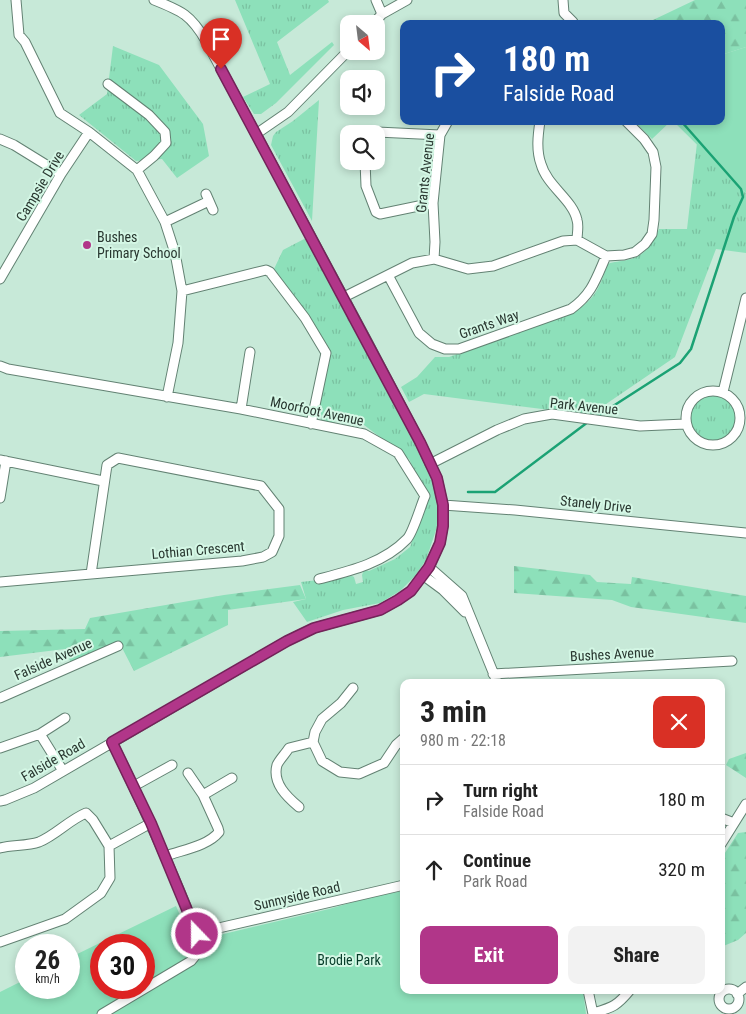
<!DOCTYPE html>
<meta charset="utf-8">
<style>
:root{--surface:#fff;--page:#f2f2f2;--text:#222;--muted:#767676;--line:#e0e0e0;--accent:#b13689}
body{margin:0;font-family:"Roboto Condensed",sans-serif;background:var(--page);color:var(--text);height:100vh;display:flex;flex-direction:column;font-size:19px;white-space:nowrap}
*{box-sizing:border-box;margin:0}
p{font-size:16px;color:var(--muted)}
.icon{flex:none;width:28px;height:28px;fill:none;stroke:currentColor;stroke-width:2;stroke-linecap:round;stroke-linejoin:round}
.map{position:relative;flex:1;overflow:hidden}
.side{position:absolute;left:400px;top:679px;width:325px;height:315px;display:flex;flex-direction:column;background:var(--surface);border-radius:10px;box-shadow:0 2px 8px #0003}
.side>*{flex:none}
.banner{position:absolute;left:400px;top:20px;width:325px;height:105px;border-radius:10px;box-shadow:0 2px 8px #0003;background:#1a4fa0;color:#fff;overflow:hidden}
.needle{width:32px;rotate:152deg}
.buttons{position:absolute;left:340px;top:15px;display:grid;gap:10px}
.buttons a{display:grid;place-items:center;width:45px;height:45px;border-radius:10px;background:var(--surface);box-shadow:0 2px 8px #0003;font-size:25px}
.speed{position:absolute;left:15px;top:934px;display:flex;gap:10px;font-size:25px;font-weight:700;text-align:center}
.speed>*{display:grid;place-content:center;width:65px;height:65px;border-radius:50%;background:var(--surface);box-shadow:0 2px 8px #0003;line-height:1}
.speed small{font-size:12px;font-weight:400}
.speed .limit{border:8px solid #d22;background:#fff;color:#111}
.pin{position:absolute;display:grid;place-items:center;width:42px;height:42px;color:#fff;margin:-51px -21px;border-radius:50% 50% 50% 0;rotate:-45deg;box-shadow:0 0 5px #0007}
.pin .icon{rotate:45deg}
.me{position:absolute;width:55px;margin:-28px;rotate:338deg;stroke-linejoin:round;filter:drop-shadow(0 0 4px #0008)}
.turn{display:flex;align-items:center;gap:18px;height:105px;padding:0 20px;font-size:22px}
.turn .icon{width:65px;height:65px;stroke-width:2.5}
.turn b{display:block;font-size:35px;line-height:42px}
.round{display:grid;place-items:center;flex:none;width:52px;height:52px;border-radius:10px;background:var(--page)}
.head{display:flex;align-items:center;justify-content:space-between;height:85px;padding:0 20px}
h1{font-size:30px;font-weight:700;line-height:38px}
.primary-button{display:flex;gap:10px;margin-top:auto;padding:10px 20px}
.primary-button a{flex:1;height:58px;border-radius:10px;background:var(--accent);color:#fff;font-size:20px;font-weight:700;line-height:58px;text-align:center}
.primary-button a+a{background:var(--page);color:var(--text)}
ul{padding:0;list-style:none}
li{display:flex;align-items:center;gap:15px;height:70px;padding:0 20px;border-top:1px solid var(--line)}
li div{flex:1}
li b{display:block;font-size:19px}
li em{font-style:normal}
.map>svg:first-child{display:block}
</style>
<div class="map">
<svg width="746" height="1014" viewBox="0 0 746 1014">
<defs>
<pattern id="grass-tufts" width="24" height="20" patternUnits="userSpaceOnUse" patternTransform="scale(1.25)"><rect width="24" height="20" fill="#8de0ba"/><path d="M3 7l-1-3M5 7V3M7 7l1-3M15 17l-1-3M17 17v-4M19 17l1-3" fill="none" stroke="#7ac1a0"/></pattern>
<pattern id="forest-firs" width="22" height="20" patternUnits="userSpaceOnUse" patternTransform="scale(1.25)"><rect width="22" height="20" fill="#8de0ba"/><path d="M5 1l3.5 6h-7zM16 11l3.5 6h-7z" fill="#7ac1a0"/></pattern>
</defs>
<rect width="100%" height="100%" fill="#c7e9d8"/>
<path fill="url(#grass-tufts)" d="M235,0H328L329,2L277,42L290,75L332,42L334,45L276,103L261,114H254L243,97L270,84Z
M113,46L159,65L203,124L209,156L177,178L162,159L136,161L79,115L107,94Z
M319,100L312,221L271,145L273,136L276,132L293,121Z
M697,143L746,193V253L716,249L675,357L590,415L424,394L409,402L401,387L417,377L435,357H449L571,314C596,299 598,290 608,264C614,261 620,262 627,260C644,257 653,244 659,229H687Z
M306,238L412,433L436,485L440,506L438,524L426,560L415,576L400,591L380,603L343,610L307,622L293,602L306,599L301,582L352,576L354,577L356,584L363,582L362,575L364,570L369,571L395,559L410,547L428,499L409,459L364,425L336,419L334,424L323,422L319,416V407L330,351L274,269L283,250Z
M690 418a23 23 0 1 1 46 0a23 23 0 1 1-46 0Z"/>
<path fill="url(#forest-firs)" d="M695,0H746V47L721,55V24H653V20Z
M514,566L590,575L597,582L631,584L632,577L746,596V623L631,607L612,600L514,593Z
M300,585L306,599L228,610V625L134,671L119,642L71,663L65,649L0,657V631L85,629L90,618L224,595Z
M746,753V778L726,765L729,759Z
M746,832V933L738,940L721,947V859L738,833Z"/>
<path fill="#8de0ba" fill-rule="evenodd" d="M746,47V193L673,121H721V55Z
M634,121H671L652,139Z
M404,891V990H583L586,1014H0V992L26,979V988H69V958L176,906L190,938L211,937L329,909L378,895ZM101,945H144V988H101Z"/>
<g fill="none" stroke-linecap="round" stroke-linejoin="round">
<path stroke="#1ba274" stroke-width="2.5" d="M596,417L680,363L691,349L734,217L743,197L741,189L681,121
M468,492H495L588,422"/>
<defs>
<path id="minor" d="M16,0L19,35L25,42L60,113L89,132L137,170L165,222L175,253L182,291L178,343L167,397
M376,0L382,14
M563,0L564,13L573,22
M373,24L382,14L407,0
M108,84L149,115L165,132L166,143L154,156L137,170
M540,121C538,135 536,150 541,164C547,186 573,200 577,220C579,226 577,234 577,240
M256,134L288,112L349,50
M373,134L377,132L440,135
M0,139L14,145L61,174
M365,161L366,186L376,212L380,214L433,203
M206,194L213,210
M165,222L209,201
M434,259L435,242L433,203L440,135L448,121
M388,275L419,333L432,344L445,349H459L571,309C592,294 596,279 606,256
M0,279L61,174L89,132
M182,291L266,270L270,272L305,318L326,353L311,424
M344,297L412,263L434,259L468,269L493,266L563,241L577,240L606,256L624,255L635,252L645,244L652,234L654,220L656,167L653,152L644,139L626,121
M0,366L8,369L241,409L364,434L398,453L425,496C421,505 413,533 407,539C384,563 350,571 319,579
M686 418a27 27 0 1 1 54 0a27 27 0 1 1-54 0Z
M723,392L746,298
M241,409L250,352
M118,458L261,486L279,509V536L272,552L263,557L242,561L91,574L107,465Z
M0,460L103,481
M430,464L497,430L524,419L552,414L640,426L685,424
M0,498L6,461
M443,505L515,510L746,533
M429,567L462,596L497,682
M424,576L443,590L465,612
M0,582L91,574
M493,674L732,661
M353,688L341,703L322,719L315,732L313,742L322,761L340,772L359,774L384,763L396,745L404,738
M0,698L118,646
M40,734L63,771
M0,748L40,734L65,718
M134,786L172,765
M203,795L232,778
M0,801L5,800L34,788L287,641L314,628L380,610L398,600L411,591L429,567L440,543L443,526V505L437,478L420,442L367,341L206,41C191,15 182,11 154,0
M299,807C287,797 272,783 277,765C279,760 286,753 289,748L313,742
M721,818L734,823
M721,844L746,804
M0,848C12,845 27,846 39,842C56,835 69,820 86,813L93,820L109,846
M166,856C182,850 208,846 219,832L218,828L203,795L188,773
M197,933L404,885
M0,942L65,919L101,893L110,878L109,846L151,823
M719 999a10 10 0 1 1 20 0a10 10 0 1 1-20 0Z
M588,990L593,1014
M737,994L746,987
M594,1013C613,1007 617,1006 630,990
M102,1014L191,961C200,951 199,946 197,933C171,868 143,805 112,742"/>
</defs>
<use href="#minor" stroke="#638273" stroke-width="11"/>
<use href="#minor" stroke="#fff" stroke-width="9"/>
</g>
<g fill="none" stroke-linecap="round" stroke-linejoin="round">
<defs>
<path id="route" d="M197,934L151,823L112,742L287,641L314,628L380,610L398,600L411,591L429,567L440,543L443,526V505L437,478L420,442L221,69"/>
</defs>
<use href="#route" stroke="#732359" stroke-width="12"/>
<use href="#route" stroke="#b13689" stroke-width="9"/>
</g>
<circle fill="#b13689" stroke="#d4f7e5" stroke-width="2" cx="87" cy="245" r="5"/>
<g text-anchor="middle" stroke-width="4" stroke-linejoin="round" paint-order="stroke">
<g font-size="14" fill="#293730" stroke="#d4f7e5">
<text transform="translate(425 173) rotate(-84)" y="5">Grants Avenue</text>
<text transform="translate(40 186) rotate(-59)" y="5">Campsie Drive</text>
<text transform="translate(489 324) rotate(-19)" y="5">Grants Way</text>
<text transform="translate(584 406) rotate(6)" y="5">Park Avenue</text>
<text transform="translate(317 411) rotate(12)" y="5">Moorfoot Avenue</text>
<text transform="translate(596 504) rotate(6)" y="5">Stanely Drive</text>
<text transform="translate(198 550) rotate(-5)" y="5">Lothian Crescent</text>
<text transform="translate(612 654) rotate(-3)" y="5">Bushes Avenue</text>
<text transform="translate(53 659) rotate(-24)" y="5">Falside Avenue</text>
<text transform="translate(53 760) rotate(-30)" y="5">Falside Road</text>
<text transform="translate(297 896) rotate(-13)" y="5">Sunnyside Road</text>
</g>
<g font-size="14" fill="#293730" stroke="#d4f7e5" text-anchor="start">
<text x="97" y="242">Bushes<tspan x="97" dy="16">Primary School</tspan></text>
</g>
<g font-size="14" fill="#063c29" stroke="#d4f7e5">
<text x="349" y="965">Brodie Park</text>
</g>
</g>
</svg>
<div class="buttons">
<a><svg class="needle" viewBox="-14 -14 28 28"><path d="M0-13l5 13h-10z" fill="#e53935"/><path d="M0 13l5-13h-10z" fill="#767676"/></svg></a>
<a><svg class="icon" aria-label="sound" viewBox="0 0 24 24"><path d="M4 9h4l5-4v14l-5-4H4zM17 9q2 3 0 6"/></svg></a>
<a><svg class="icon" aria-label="search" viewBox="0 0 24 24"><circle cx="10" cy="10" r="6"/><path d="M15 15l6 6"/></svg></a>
</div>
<div class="speed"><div>26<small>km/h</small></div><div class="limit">30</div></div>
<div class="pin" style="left:221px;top:69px;background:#d93025"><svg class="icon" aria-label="arrive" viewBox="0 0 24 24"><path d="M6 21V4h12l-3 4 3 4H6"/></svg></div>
<svg class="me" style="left:197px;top:934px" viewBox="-20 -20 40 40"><circle r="17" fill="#b13689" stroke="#fff" stroke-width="3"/><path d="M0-11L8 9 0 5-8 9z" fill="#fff"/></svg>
<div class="banner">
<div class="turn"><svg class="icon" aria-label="right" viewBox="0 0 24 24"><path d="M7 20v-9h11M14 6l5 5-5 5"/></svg><div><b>180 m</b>Falside Road</div></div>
</div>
<section class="side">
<div class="head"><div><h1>3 min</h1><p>980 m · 22:18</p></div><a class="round" style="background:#d93025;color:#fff"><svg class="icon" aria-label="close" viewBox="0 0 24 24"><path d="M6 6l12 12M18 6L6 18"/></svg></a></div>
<ul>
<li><svg class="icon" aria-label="right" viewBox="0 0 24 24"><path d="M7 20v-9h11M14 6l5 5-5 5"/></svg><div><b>Turn right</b><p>Falside Road</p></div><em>180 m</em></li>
<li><svg class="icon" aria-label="ahead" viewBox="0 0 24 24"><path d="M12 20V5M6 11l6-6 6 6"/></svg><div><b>Continue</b><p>Park Road</p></div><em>320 m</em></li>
</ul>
<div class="primary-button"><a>Exit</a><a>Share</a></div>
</section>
</div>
